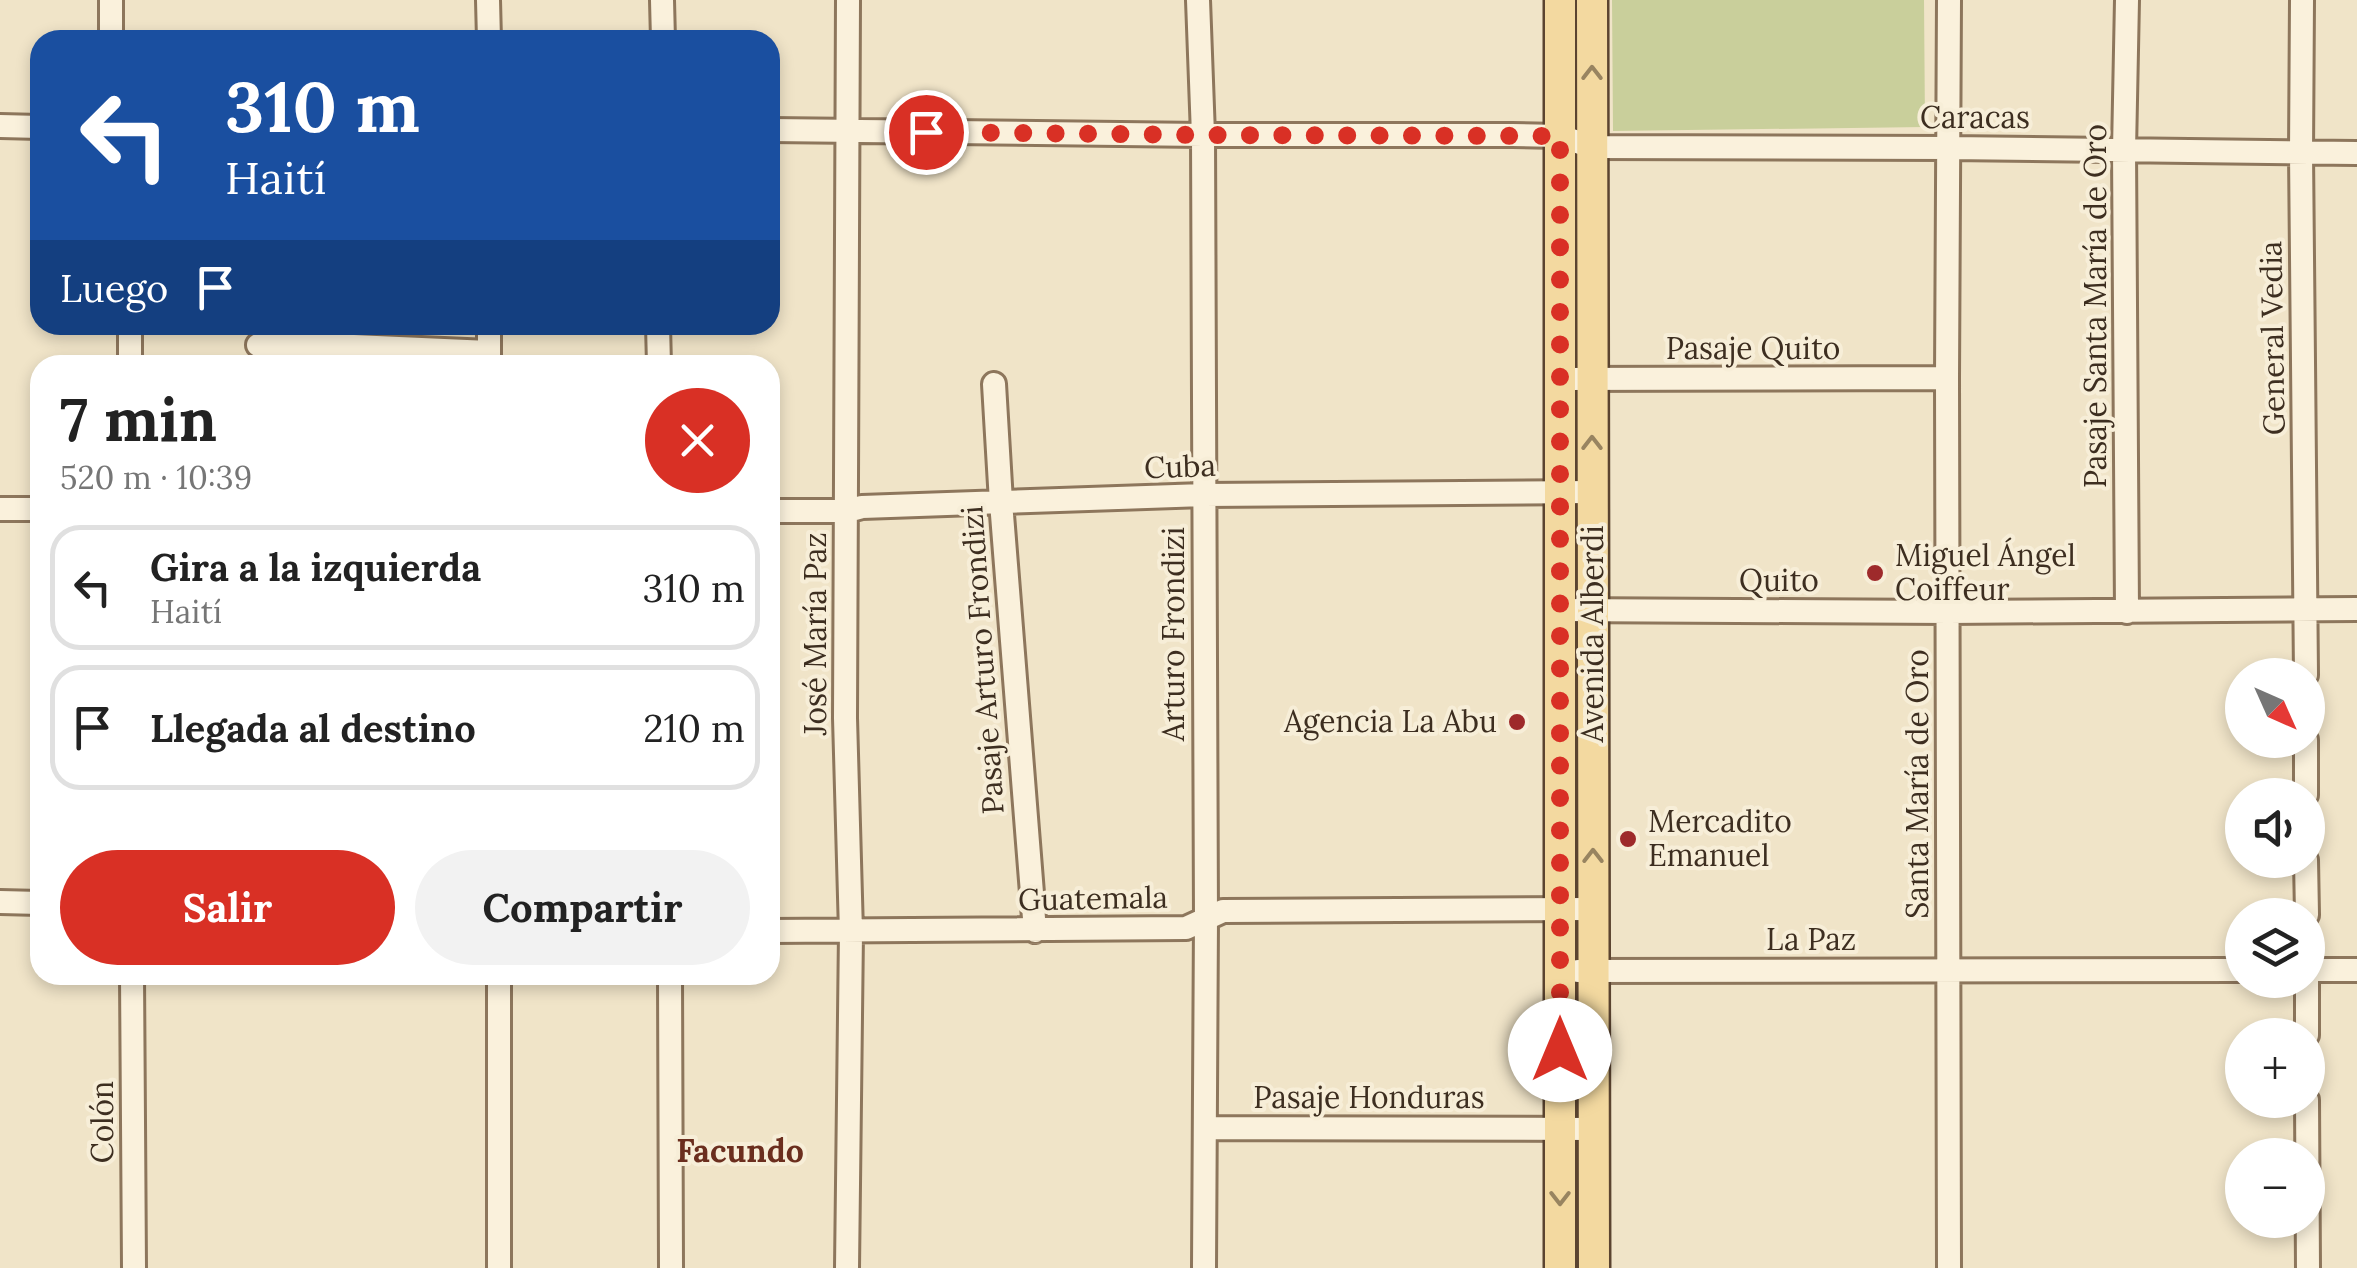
<!DOCTYPE html>
<html lang="es">
<meta charset="utf-8">
<style>
:root{--surface:#fff;--page:#f2f2f2;--text:#222;--muted:#767676;--line:#e0e0e0;--accent:#d93025}
body{margin:0;font-family:Lora,serif;background:var(--page);color:var(--text);height:100vh;display:flex;flex-direction:column;font-size:38px;white-space:nowrap}
*{box-sizing:border-box;margin:0}
p{font-size:32px;color:var(--muted)}
.icon{flex:none;width:55px;height:55px;fill:none;stroke:currentColor;stroke-width:2;stroke-linecap:round;stroke-linejoin:round}
.map{position:relative;flex:1;overflow:hidden}
.panel{position:absolute;left:30px;top:355px;width:750px;height:630px;display:flex;flex-direction:column;background:var(--surface);border-radius:30px;box-shadow:0 5px 15px #0003}
.panel>*{flex:none}
.top-card{position:absolute;left:30px;top:30px;width:750px;height:305px;border-radius:30px;box-shadow:0 5px 15px #0003;background:#1a4fa0;color:#fff;overflow:hidden}
.needle{width:65px;rotate:135deg}
.buttons{position:absolute;left:2225px;top:658px;display:grid;gap:20px}
.buttons a{display:grid;place-items:center;width:100px;height:100px;border-radius:50%;background:var(--surface);box-shadow:0 5px 15px #0003;font-size:50px}
.pin{position:absolute;display:grid;place-items:center;width:85px;height:85px;color:#fff;margin:-42px;border:5px solid #fff;border-radius:50%;box-shadow:0 2px 10px #0007}
.me{position:absolute;width:110px;margin:-55px;rotate:0deg;stroke-linejoin:round;filter:drop-shadow(0 0 8px #0008)}
.turn{display:flex;align-items:center;gap:35px;height:210px;padding:0 30px;font-size:45px}
.turn .icon{width:130px;height:130px;stroke-width:2.5}
.turn b{display:block;font-size:70px;line-height:85px}
.then{display:flex;align-items:center;height:95px;padding:0 30px;background:#0003;gap:20px;font-size:38px}
.round{display:grid;place-items:center;flex:none;width:105px;height:105px;border-radius:52px;background:var(--page)}
.overview{display:flex;align-items:center;justify-content:space-between;height:170px;padding:0 30px}
h1{font-size:60px;font-weight:700;line-height:75px}
.cta{display:flex;gap:20px;margin-top:auto;padding:20px 30px}
.cta a{flex:1;height:115px;border-radius:60px;background:var(--accent);color:#fff;font-size:40px;font-weight:700;line-height:115px;text-align:center}
.cta a+a{background:var(--page);color:var(--text)}
ul{padding:0;list-style:none}
li{display:flex;align-items:center;gap:30px;height:125px;margin:0 20px 15px;padding:0 10px;border:5px solid var(--line);border-radius:30px}
li div{flex:1}
li b{display:block;font-size:38px}
li em{font-style:normal}
.map>svg:first-child{display:block}
</style>
<div class="map">
<svg width="2357" height="1268" viewBox="0 0 2357 1268">
<rect width="100%" height="100%" fill="#f0e4c8"/>
<path fill="#c9cf9b" d="M1612,0H1924L1925,127L1613,131Z
M1571,639L1584,641V875L1572,877Z"/>
<g fill="none" stroke-linecap="round" stroke-linejoin="round">
<defs>
<path id="minor" d="M488,0L489,40
M662,0L663,40
M1198,0L1203,135L1206,919L1204,1268
M2127,0L2124,150L2127,612
M2302,0L2301,153L2306,675
M111,40V0
M0,126L40,127
M770,130L1203,135H1512L1560,136L1592,147L1950,148L2357,153
M130,325V365
M489,325V365
M658,325L659,365
M258,345H331L489,352
M1560,379L1947,378
M994,384L1001,502L1035,931
M0,509H40
M770,511H847L862,507L1204,495L1592,492
M1560,610L1949,612L2357,609
M2306,740V795
M2306,860L2307,915
M0,902L40,903
M770,931L1186,928L1223,911L1593,909
M2308,970H2357
M1578,971L2242,970
M132,975L134,1268
M499,975V1268
M670,975L671,1268
M2307,980V1035
M2307,1100L2308,1268
M1205,1128L1593,1129
M847,1268L851,932L845,718L848,0
M1949,1268L1947,378L1949,0"/>
<path id="major" d="M1560,0V1268
M1592,0L1594,1268"/>
</defs>
<use href="#minor" stroke="#8d765c" stroke-width="28"/>
<use href="#major" stroke="#5b4430" stroke-width="35"/>
<use href="#minor" stroke="#faf1dc" stroke-width="22"/>
<use href="#major" stroke="#f3d9a0" stroke-width="30"/>
</g>
<defs><path id="oneway-chevron" d="M-2-3.5L2.5 0L-2 3.5" fill="none" stroke-width="1.6" stroke-linecap="round" stroke-linejoin="round" transform="scale(2.5)"/></defs>
<g stroke="#988460">
<use href="#oneway-chevron" transform="translate(1592 73) rotate(-90)"/>
<use href="#oneway-chevron" transform="translate(1592 443) rotate(-90)"/>
<use href="#oneway-chevron" transform="translate(1593 856) rotate(-90)"/>
<use href="#oneway-chevron" transform="translate(1560 1198) rotate(90)"/>
</g>
<g fill="none" stroke-linecap="round" stroke-linejoin="round">
<path stroke="#d93025" stroke-width="18" stroke-dasharray="0 32.4" d="M926,132L1203,135L1560,136V1050"/>
</g>
<g fill="#9e2a2b" stroke="#f7eed8" stroke-width="4">
<circle cx="1875" cy="573" r="10"/>
<circle cx="1517" cy="722" r="10"/>
<circle cx="1628" cy="839" r="10"/>
</g>
<g text-anchor="middle" stroke-width="8" stroke-linejoin="round" paint-order="stroke">
<g font-size="30" fill="#3d2e20" stroke="#f7eed8">
<text x="1975" y="128">Caracas</text>
<text transform="translate(2096 306) rotate(-90)" y="10">Pasaje Santa María de Oro</text>
<text transform="translate(2273 338) rotate(-91)" y="10">General Vedia</text>
<text x="1753" y="359">Pasaje Quito</text>
<text transform="translate(1180 467) rotate(-2)" y="10">Cuba</text>
<text x="1779" y="591">Quito</text>
<text transform="translate(816 634) rotate(-90)" y="10">José María Paz</text>
<text transform="translate(1174 634) rotate(-90)" y="10">Arturo Frondizi</text>
<text transform="translate(1593 634) rotate(-90)" y="10">Avenida Alberdi</text>
<text transform="translate(983 660) rotate(-94)" y="10">Pasaje Arturo Frondizi</text>
<text transform="translate(1918 784) rotate(-90)" y="10">Santa María de Oro</text>
<text transform="translate(1093 899) rotate(-1)" y="10">Guatemala</text>
<text x="1811" y="950">La Paz</text>
<text x="1369" y="1108">Pasaje Honduras</text>
<text transform="translate(103 1122) rotate(-90)" y="10">Colón</text>
</g>
<g font-size="30" fill="#3d2e20" stroke="#f7eed8" text-anchor="start">
<text x="1895" y="566">Miguel Ángel<tspan x="1895" dy="34">Coiffeur</tspan></text>
<text x="1497" y="732" text-anchor="end">Agencia La Abu</text>
<text x="1648" y="832">Mercadito<tspan x="1648" dy="34">Emanuel</tspan></text>
</g>
<g font-size="32" font-weight="bold" fill="#6b2e1e" stroke="#f7eed8">
<text x="740" y="1162">Facundo</text>
</g>
</g>
</svg>
<div class="buttons">
<a><svg class="needle" viewBox="-14 -14 28 28"><path d="M0-13l5 13h-10z" fill="#e53935"/><path d="M0 13l5-13h-10z" fill="#767676"/></svg></a>
<a><svg class="icon" aria-label="sound" viewBox="0 0 24 24"><path d="M4 9h4l5-4v14l-5-4H4zM17 9q2 3 0 6"/></svg></a>
<a><svg class="icon" aria-label="layers" viewBox="0 0 24 24"><path d="M12 4l9 5-9 5-9-5zM3 14l9 5 9-5"/></svg></a>
<a>+</a>
<a>−</a>
</div>
<div class="pin" style="left:926px;top:132px;background:#d93025"><svg class="icon" aria-label="arrive" viewBox="0 0 24 24"><path d="M6 21V4h12l-3 4 3 4H6"/></svg></div>
<svg class="me" style="left:1560px;top:1050px" viewBox="-20 -20 40 40"><circle r="19" fill="#fff"/><path d="M0-13L10 11 0 6-10 11z" fill="#d93025"/></svg>
<div class="top-card">
<div class="turn"><svg class="icon" aria-label="left" viewBox="0 0 24 24"><path d="M17 20v-9H6M10 6l-5 5 5 5"/></svg><div><b>310 m</b>Haití</div></div>
<div class="then">Luego<svg class="icon" aria-label="arrive" viewBox="0 0 24 24"><path d="M6 21V4h12l-3 4 3 4H6"/></svg></div>
</div>
<section class="panel">
<div class="overview"><div><h1>7 min</h1><p>520 m · 10:39</p></div><a class="round" style="background:#d93025;color:#fff"><svg class="icon" aria-label="close" viewBox="0 0 24 24"><path d="M6 6l12 12M18 6L6 18"/></svg></a></div>
<ul>
<li><svg class="icon" aria-label="left" viewBox="0 0 24 24"><path d="M17 20v-9H6M10 6l-5 5 5 5"/></svg><div><b>Gira a la izquierda</b><p>Haití</p></div><em>310 m</em></li>
<li><svg class="icon" aria-label="arrive" viewBox="0 0 24 24"><path d="M6 21V4h12l-3 4 3 4H6"/></svg><div><b>Llegada al destino</b></div><em>210 m</em></li>
</ul>
<div class="cta"><a>Salir</a><a>Compartir</a></div>
</section>
</div>
